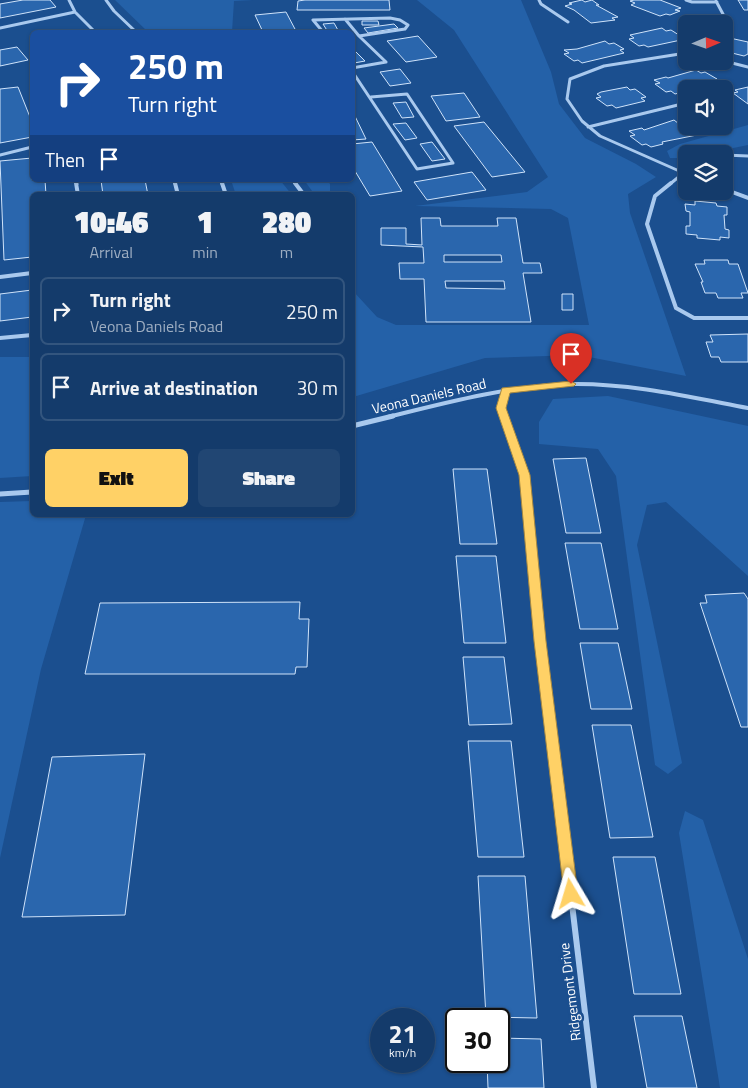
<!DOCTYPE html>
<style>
:root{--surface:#143b6b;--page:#214673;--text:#f1f3f6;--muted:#9dadc1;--line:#33557e;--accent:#ffd166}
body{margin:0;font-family:"Titillium Web",sans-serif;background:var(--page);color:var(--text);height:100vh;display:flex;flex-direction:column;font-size:19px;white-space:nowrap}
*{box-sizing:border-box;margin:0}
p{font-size:16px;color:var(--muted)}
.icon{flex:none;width:28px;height:28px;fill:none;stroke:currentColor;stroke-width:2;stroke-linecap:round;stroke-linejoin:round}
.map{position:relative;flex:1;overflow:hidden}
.drawer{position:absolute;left:30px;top:192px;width:325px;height:325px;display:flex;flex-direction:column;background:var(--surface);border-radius:8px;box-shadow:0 1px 4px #0004,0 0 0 1px var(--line)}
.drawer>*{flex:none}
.guide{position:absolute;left:30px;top:30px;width:325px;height:152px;border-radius:8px;box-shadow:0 1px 4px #0004,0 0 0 1px var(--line);background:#1a4fa0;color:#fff;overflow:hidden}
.needle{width:32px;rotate:88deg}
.controls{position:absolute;left:678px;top:15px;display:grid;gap:10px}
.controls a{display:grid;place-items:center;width:55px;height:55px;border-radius:8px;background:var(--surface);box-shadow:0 1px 4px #0004,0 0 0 1px var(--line);font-size:25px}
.speed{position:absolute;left:370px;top:1008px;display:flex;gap:10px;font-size:25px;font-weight:700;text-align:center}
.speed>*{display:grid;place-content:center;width:65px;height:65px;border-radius:50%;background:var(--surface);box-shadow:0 1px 4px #0004,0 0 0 1px var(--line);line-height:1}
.speed small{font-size:12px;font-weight:400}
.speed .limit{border:2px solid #111;border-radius:8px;background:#fff;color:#111}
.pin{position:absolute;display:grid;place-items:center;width:42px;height:42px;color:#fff;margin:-51px -21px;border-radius:50% 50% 50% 0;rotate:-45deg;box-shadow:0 0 5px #0007}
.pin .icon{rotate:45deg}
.me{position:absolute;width:55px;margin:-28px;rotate:353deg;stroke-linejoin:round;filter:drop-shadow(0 0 4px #0008)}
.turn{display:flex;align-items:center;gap:18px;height:105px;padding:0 15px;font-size:22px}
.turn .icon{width:65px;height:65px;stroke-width:2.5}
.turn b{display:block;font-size:35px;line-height:42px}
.then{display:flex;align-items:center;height:48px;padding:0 15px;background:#0003;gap:10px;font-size:19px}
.eta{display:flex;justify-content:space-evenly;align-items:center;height:85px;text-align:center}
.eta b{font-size:30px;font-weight:800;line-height:35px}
.primary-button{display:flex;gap:10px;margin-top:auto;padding:10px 15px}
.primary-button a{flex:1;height:58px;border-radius:8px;background:var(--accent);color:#111;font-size:20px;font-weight:800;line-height:58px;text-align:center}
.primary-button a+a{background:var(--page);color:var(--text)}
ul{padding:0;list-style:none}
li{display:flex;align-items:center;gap:15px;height:68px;margin:0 10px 8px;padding:0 5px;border:2px solid var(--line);border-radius:8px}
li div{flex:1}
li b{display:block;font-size:19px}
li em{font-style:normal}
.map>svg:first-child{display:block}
</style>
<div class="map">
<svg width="748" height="1088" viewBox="0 0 748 1088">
<rect width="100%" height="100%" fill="#1b4f8f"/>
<path fill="#2461a8" d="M115,0H253L234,1L232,32H148Z
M417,0H521L551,72L559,104L585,138L636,164L656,177L628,194L630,213L686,376L579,355L485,358L353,397V291L377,317L396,325H589L568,218L551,209L415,206L527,192L548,177L454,30Z
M748,125V145L704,154H686L685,158H670L667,151L680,144Z
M231,180H280L292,195H236Z
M304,180H327L330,184V195H315Z
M0,357H32V476L0,478Z
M608,396L748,426V576L666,502L647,505L637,545L682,763L668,774L655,765L616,476L598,449L539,444V422L553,399Z
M32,501V515H86L41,669L0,858V502Z
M685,811L703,820L748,959V1088H720L679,833Z"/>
<path fill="#2a66ad" stroke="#cfe3fa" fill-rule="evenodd" d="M23,0H50L56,7L0,18V4Z
M305,0H389L390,10H297L298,1Z
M582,0L585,2L592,0L599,5H596L618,17L612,18L615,20L591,23L574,10L565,6L572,4L569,3Z
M634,0H660L681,8L675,10L680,11L670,15L666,14L660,16L631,5L635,3L630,1Z
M738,0H748V10H744Z
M286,12L296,31L263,32L255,15Z
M362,21H378L379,25H362Z
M334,23L339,32H328L323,24Z
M394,24L398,28L368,33L364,28Z
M662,28L666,31L671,30L682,37L677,38L681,40L648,47L644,45L639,46L629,39L634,38L630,35Z
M418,36L437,57L406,62L387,41Z
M725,37L748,42V54L744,56L724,51Z
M605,41L609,44L614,43L624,49L620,50L624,53L582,63L578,60L574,61L564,54L569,53L564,50L577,49Z
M17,47L28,60L0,66V50Z
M352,48L365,61L354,63Z
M400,69L411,83L390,86L380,72Z
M696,70L701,73L705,72L717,79L713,80L718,84L686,89L685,90L686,91L675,94L671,91L666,92L655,84L660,83L654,80L666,77L668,78Z
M18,87L32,122V137L0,143V89Z
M627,87L630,90L635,89L646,97L641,98L645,101L616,108L612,105L607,106L596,98L601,97L597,94L601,92Z
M748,87V104L733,93L738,92L735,90Z
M464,93L480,117L446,121L431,96Z
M406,102L414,117L402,118L393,103Z
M352,110L366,139L352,140Z
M674,120L679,124L684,122L686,126H690L696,130L692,132L697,135L662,142L663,144L651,147L646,144L642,145L630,136L635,135L629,131L642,128L644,130Z
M484,122L525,172L492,177L454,126Z
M406,123L417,138L405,140L393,124Z
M372,142L402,191L370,196L352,166V144Z
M432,142L445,159L432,161L420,144Z
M32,158V180H45L46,195H32V257L4,260L0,161Z
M472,172L486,190L427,200L414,182Z
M101,180H145L148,195H103Z
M695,201L716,203L717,206L727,207V215H724L725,229L729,230V238L720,237V240L697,238V235L686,234V226H690V212L686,211L685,204L695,205Z
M421,218H440L441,226H498L497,218H516L523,263H540L542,273H523L531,322H426L424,279H400L399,263H424L423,247L381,245V228H406V244L422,245ZM444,255H501L502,262H444ZM445,281H504L505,289L446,288Z
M704,260H728L729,264H738L748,293H741L743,298H718L716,293H705L701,282H703L695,264H705Z
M32,290V317L0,321V294Z
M562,294H573V310H562Z
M748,334V362H721L719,357H711L706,342H713L710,335Z
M586,458L601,533H566L553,459Z
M453,469H487L497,544H460Z
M565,543H601L618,629H580Z
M456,556H496L506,643H464Z
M744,593L748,599V727H741L700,603H707L705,595Z
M300,602L299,619H309L307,667H296L295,674H85L100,603Z
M580,643H618L632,709H591Z
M463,657H504L512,724L469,725Z
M592,725H631L653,837L610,838Z
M468,741H511L524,857H478Z
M145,754L125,915L22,917L52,757Z
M613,857H655L681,994H634Z
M478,876H525L537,1018L486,1017Z
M634,1016H682L697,1088H647Z
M499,1038L541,1039L544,1088H488L487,1061H499Z"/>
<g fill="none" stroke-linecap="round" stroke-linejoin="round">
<path stroke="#a9c9ee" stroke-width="3" d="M69,0L75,12L95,32
M106,0L114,11L136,32
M539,0L541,4L568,22
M686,0L692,2H717
M716,1L724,16
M345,19L359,36L386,62
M0,28L75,12
M323,32L313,20L390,18L400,20L408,25L405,29L359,36
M686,53L604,66L570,79L567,99L582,121L600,136L686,174
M724,61L748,67
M352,68L386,62
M352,71L417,169L453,163L407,94L371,97
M724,103L732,108L724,111
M588,127L686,103
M0,155L32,147
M724,155L748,156
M76,180L77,184
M174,180L175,184
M221,180L222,184
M293,180L296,184
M670,184L686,171"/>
<path stroke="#a9c9ee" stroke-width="4" d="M76,183L78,195
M175,183L178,195
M222,183L226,195
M295,183L304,195
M671,183L655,196L647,224L676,308L694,318H748
M724,189L748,198
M0,277L32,273
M0,338L32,335
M388,417C448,402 509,386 571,384C630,383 690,397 748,408
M504,417L501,408L505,390"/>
<path stroke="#a9c9ee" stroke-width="5" d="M504,416L525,475L540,641L549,713
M352,426L393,416
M0,494L32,492"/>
<path stroke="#a9c9ee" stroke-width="6" d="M549,712L594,1088"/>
</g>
<path fill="#ffd166" stroke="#a68842" d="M571,381L576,384L574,386L510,393L506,408L530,475L546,641L578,894L576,899L571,901L566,899L564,894L534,641L519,475L496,408L502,388Z"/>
<g text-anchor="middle" stroke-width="5" stroke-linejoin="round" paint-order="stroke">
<g font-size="14" fill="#fff" stroke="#1b4f8f">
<text transform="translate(429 396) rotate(-13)" y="5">Veona Daniels Road</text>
<text transform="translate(570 992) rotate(-97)" y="5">Ridgemont Drive</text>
</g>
</g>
</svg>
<div class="controls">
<a><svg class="needle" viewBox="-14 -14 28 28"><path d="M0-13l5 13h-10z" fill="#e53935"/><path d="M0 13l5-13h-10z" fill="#9dadc1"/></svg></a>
<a><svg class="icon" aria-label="sound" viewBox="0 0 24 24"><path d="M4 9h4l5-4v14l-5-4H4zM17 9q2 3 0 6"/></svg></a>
<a><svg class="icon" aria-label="layers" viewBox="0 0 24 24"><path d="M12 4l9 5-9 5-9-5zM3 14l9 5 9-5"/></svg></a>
</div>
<div class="speed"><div>21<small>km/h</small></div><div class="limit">30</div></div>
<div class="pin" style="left:571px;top:384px;background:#d93025"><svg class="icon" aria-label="arrive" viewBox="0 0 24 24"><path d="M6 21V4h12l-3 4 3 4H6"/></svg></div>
<svg class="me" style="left:571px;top:894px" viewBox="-20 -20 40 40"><path d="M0-17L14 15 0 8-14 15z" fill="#ffd166" stroke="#fff" stroke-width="4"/></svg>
<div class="guide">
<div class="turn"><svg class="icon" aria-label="right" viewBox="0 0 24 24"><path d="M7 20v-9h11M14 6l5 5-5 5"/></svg><div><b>250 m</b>Turn right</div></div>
<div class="then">Then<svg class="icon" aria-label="arrive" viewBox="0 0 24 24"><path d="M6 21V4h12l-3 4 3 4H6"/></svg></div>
</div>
<section class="drawer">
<div class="eta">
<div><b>10:46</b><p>Arrival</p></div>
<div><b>1</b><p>min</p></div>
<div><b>280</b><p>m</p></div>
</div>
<ul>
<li><svg class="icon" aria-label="right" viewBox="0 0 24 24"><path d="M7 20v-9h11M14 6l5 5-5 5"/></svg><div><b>Turn right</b><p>Veona Daniels Road</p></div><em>250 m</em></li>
<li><svg class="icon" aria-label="arrive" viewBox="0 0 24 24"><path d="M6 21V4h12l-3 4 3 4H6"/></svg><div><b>Arrive at destination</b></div><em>30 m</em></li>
</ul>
<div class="primary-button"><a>Exit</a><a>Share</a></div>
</section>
</div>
